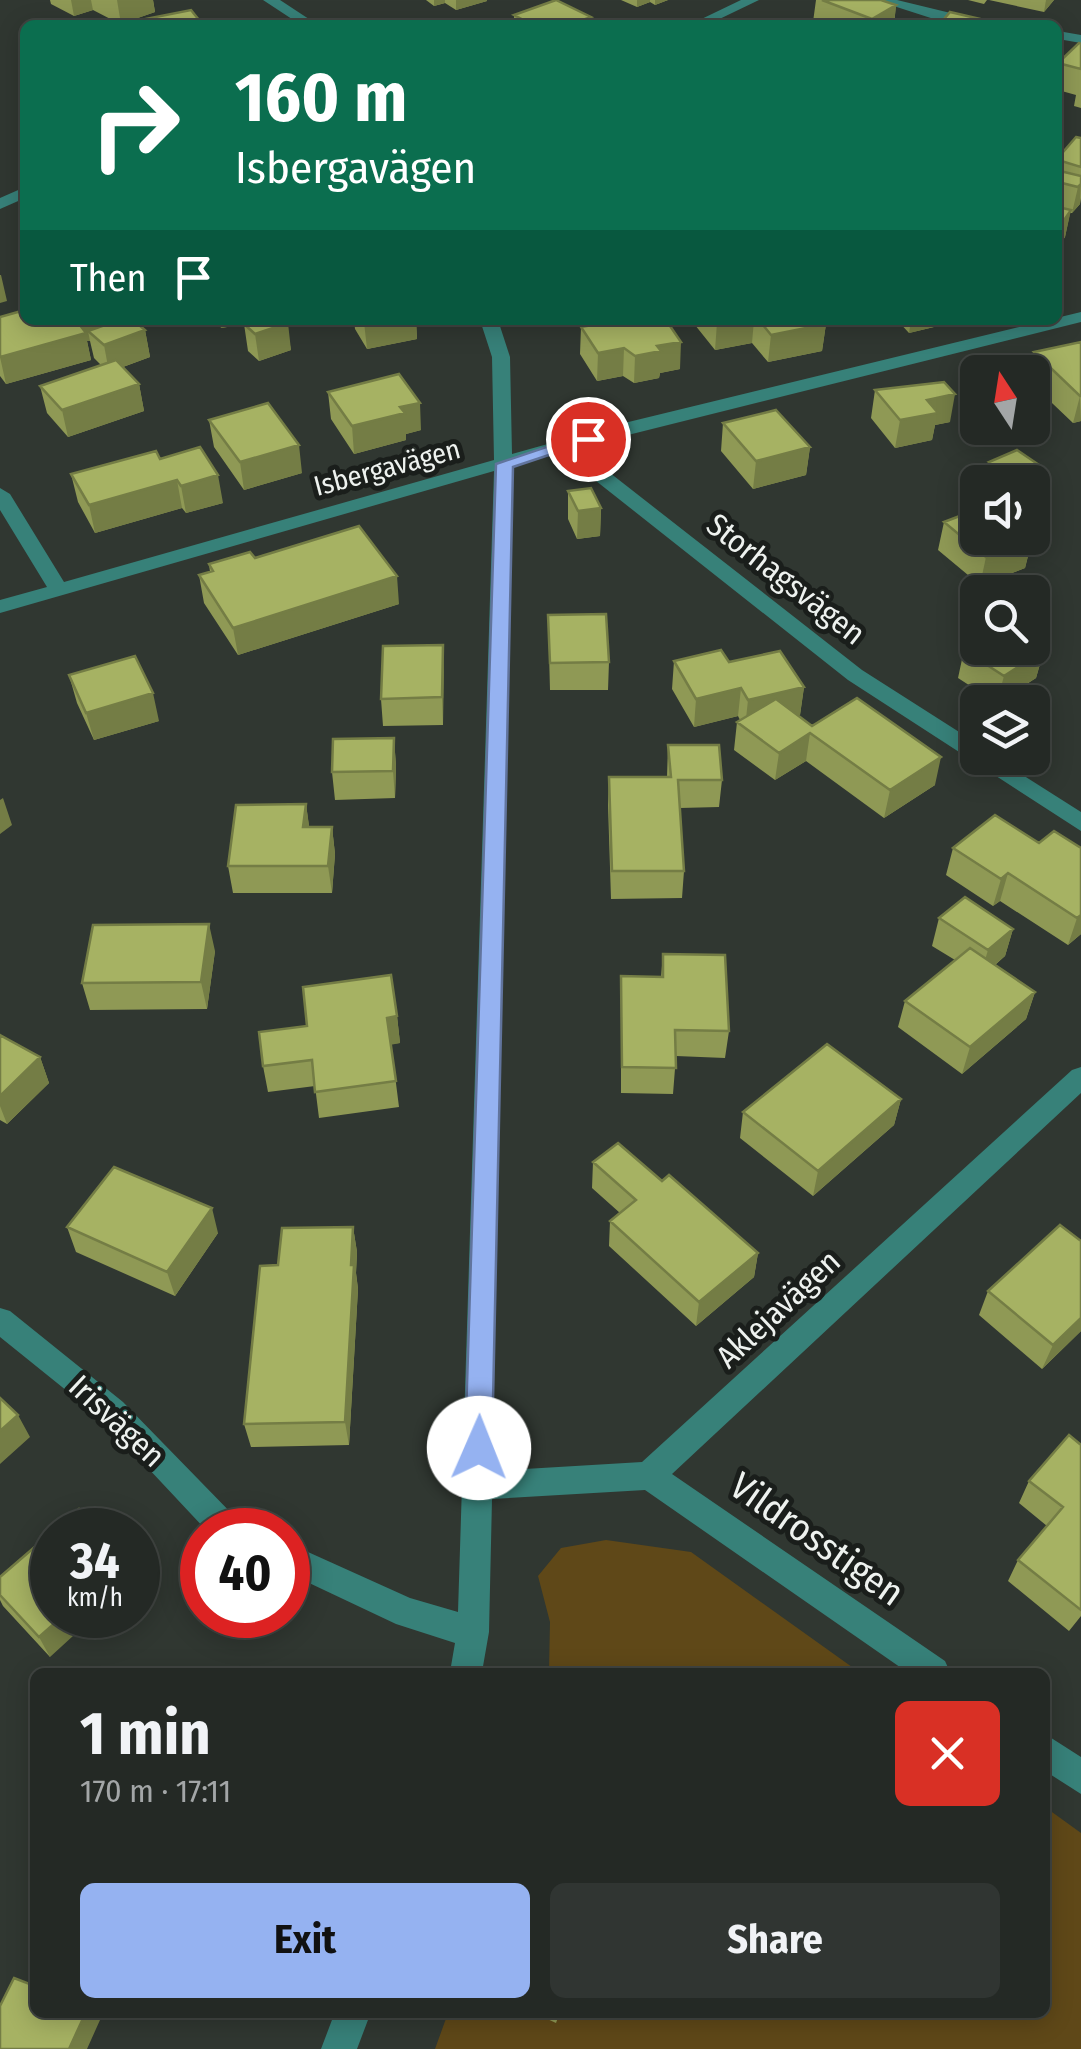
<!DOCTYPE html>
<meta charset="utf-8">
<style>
:root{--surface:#242925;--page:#303532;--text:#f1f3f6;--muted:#a3a6a7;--line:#414542;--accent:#95b2f1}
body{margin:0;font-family:"Fira Sans Condensed",sans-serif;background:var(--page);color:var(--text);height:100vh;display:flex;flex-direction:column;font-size:38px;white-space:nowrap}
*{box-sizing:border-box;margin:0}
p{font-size:32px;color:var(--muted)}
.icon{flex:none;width:55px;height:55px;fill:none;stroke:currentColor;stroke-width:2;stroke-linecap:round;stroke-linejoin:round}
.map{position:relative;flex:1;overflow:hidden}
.sheet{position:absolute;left:30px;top:1668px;width:1020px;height:350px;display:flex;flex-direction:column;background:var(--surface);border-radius:15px;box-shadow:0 5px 25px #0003,0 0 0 2px var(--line)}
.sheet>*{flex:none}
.hud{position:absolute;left:20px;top:20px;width:1042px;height:305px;border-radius:15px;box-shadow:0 5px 25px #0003,0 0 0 2px var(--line);background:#0b6e4f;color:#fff;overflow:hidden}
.needle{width:65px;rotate:348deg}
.buttons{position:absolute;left:960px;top:355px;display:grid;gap:20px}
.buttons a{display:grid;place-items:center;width:90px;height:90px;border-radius:15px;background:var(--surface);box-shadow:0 5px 25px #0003,0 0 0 2px var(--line);font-size:50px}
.speed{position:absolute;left:30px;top:1508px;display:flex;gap:20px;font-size:50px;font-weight:700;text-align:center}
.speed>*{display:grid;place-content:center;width:130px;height:130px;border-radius:50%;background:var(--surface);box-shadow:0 5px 25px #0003,0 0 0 2px var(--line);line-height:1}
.speed small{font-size:25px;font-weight:400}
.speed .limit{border:15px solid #d22;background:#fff;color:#111}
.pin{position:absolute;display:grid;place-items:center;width:85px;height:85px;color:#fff;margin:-42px;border:5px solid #fff;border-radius:50%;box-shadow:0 2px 10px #0007}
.me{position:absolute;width:110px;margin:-55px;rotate:1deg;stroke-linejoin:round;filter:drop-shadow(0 0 8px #0008)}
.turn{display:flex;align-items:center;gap:35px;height:210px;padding:0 50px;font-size:45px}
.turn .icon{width:130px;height:130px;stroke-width:2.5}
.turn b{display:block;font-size:70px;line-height:85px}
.then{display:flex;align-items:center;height:95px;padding:0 50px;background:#0003;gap:20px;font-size:38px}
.round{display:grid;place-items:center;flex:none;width:105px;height:105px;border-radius:15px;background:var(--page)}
.overview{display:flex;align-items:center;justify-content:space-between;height:170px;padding:0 50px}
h1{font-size:60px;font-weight:700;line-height:75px}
.cta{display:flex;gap:20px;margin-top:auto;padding:20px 50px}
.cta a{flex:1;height:115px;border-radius:15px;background:var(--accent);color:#111;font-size:40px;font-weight:700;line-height:115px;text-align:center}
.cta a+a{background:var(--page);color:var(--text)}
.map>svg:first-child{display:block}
</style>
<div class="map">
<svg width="1081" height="2049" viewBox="0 0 1081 2049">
<rect width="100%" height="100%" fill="#303731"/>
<path fill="#5f4818" d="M606,1540L691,1552L859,1672H549L550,1622L538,1576L561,1548Z
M1045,1807L1081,1833V2049H435L448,2013L1045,2012Z"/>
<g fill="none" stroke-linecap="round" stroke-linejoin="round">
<path fill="#378179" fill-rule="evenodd" d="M263,0H280L318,25H301Z
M741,0H759L707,25H689Z
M875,0H897L1000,25L937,20Z
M1058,31L1081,35V43L1058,39Z
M25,187V198L0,209V198Z
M1081,312V322L572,449L605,469L862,670L978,744V758H996L1081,812V831L848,680L591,477L555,454L513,466L492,1471L642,1462L1072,1070L1081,1067V1093L672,1474L945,1661L950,1672H907L645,1490L492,1499L489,1632L482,1672H450L455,1643L396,1624L288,1573V1543L410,1598L458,1612L494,471L0,613V600L47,587L0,510V488L10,494L64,582L494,460L492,357L480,320H498L510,357L512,454L612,426Z
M0,1308L10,1311L123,1402L238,1520L242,1530H206L103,1420L0,1337Z
M1045,1734L1081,1757V1794L1045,1771Z
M335,2012H371L357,2049H321Z"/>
</g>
<path fill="#8f9955" d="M50,0H153L155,12L120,24L93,10L74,16L51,4Z
M426,0H487V1L456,10L445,3L434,6Z
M621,0H668L655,5L650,2L637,7Z
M816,0H881L896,5L894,25H820L813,22Z
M968,0H987L984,4Z
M989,0H1054L1044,12Z
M514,15L590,25H514Z
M1081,44V108L1074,106L1076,95L1058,90V62Z
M1081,138V198L1080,204L1072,213H1070L1065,237L1058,247V158Z
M0,317L25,320H96L97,328L145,330L150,357L123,367L139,384L144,411L68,437L47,413L40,386L101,365L94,358L90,341H87L91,360L6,384L0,376Z
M219,320H285L291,350L259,361L248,351L244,324L221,328Z
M354,320H416L417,339L367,349L355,329Z
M595,320H666L680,369L660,373L659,378L634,383L623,376L597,381L580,354L581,327L594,325Z
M695,320H822L826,324L822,351L768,362L752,343L715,350L695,325Z
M897,320H963L909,333Z
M1081,342V421L1073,423L1032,384V372H1030L1034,352Z
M875,390L950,422L935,425L932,440L895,448L871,418Z
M328,392L421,430L406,434V440L354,454L331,419Z
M209,420L302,473L244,490L214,447Z
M723,423L810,447L806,475L753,489L721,451Z
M1017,450L1045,469L1039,497L1032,500V482H985L989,462Z
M160,459L223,503L186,513L182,508L95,533L78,502L71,474Z
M568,491L601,508L600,536L577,539L568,519Z
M944,522L1032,540L1025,568L980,585L938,550Z
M255,558L399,604L238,655L204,603L199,575L210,572L209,564Z
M548,615L609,662L608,690H550Z
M443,645V725L383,726L381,699Z
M964,650H1044L1036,678L999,702H995L958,678Z
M674,661L729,662L804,687L800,715H798L812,726L935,785L884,818L806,761L775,780L734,750L737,722L740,720L738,716L694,727L672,689Z
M69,675L159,721L94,740L77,703Z
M394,738L396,766L395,798L335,800L332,772Z
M668,745L722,780L719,807L680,808L684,871L682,898L611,899L608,805L609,777H667Z
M306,804L309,827H332L335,854L332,893H233L228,866Z
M1039,843L1081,848V934L1068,945L1000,901L993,906L946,875L953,848Z
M939,918L1013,929L1005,956L995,965L1035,992L1026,1019L962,1074L898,1027L905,1001L955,960L932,946Z
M215,951L207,1009L90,1010L82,983Z
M663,954L729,1031L725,1058L676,1056L673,1094L621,1093V976L661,977Z
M397,1016L400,1043L391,1044L399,1107L319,1118L315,1086L268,1092L263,1066Z
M0,1035L40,1057L49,1083L7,1124L0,1120Z
M901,1099L894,1125L813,1196L740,1138L743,1112Z
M593,1162L662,1181L758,1253L754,1277L696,1326L609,1246L610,1221L620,1213L592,1188Z
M67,1227L218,1233L175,1296L76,1252Z
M353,1227L357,1252L356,1273L358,1289L349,1445L251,1447L244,1424L278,1265Z
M988,1291L1081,1331L1042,1369L979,1315Z
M1081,1445V1616L1069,1631L1008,1581L1018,1560L1047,1526L1019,1503L1029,1481Z
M52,1532L50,1657L3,1606L0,1600V1577Z
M532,2012H560L556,2023Z"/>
<path fill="#747d45" d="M71,0H91L93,10L74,16Z
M117,0H153L155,12L121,24Z
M434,0H445V3L434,6Z
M456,0H487V1L456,10Z
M637,0H650V2L637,7Z
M655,0H668L655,5Z
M1046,0H1054L1044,12Z
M896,5L894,25H871L872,19Z
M591,17L590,25H569Z
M1081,184L1080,204L1072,213L1078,187Z
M1071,210L1065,237L1058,247V229Z
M1,275L7,301L0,303V275Z
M74,320H96L99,338L88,331L90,341H87L91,360L6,384L0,357Z
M220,320H272L221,328Z
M374,320H416L417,339L367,349L364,322Z
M733,320H754L752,343L715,350L717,323Z
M911,320H963L909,333Z
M288,323L291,350L259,361L255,334Z
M826,324L822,351L768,362L771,335Z
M145,330L150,357L109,372L104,345Z
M681,342L680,369L660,373L659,378L634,383L635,356L657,346Z
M624,348L623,376L597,381L598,353Z
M139,384L144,411L68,437L62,410Z
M955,394L950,422L935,425L932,440L895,448L900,420L927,400Z
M1080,396L1081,421L1073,423Z
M420,403L421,430L406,434V440L354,454L352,426L400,407Z
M299,445L302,473L244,490L240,462Z
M810,447L806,475L753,489L756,461Z
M1045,469L1039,497L1032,500V482H1018Z
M218,475L223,503L186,513L181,486Z
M177,480L182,508L95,533L89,505Z
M601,508L600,536L577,539L578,511Z
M1032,540L1025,568L980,585L986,557Z
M397,576L399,604L238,655L233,628Z
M443,645L444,672L443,725L442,697Z
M1044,650L1036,678L997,702L1004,676Z
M804,687L800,715L745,728L748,700Z
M741,688L738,716L694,727L696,699Z
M153,693L159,721L94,740L86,713Z
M810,733L806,761L775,780L779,753Z
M394,738L396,766L395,798L393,771Z
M941,757L935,785L884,818L890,790Z
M3,798L12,825L0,834V800Z
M306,804L310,832L303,827Z
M332,827L335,854L332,893L328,866Z
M1008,873L1000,901L993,906L1001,879Z
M1081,915V934L1068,945L1077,918Z
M209,924L215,951L207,1009L201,982Z
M1013,929L1005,956L980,977L988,950Z
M1035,992L1026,1019L962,1074L970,1047Z
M397,1016L400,1043L390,1045L387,1018Z
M40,1057L49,1083L7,1124L0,1106V1096Z
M901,1099L894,1125L813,1196L818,1171Z
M212,1208L218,1233L175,1296L167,1272Z
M353,1227L357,1252L356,1273L358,1289L349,1445L345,1422Z
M758,1253L754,1277L696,1326L699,1302Z
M1081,1318V1331L1042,1369L1053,1345Z
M18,1415L30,1437L0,1464V1431Z
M64,1615H96L50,1657L39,1637Z
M86,2012H92L100,2020L87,2049H69Z"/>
<path fill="#a6b263" stroke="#747d45" stroke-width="2.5" d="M556,0L591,17L569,25H533L514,15Z
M822,0H881L896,5L872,19Z
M191,10L203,25H121L120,24Z
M950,12L1006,25H939Z
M1079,43L1081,44V69L1058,63Z
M1076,137L1081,138V167L1058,160V158Z
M1060,171L1081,176V184L1078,187L1058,182V174Z
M1058,207L1071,210L1058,229Z
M25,310V320H76L86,333L0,357V317Z
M119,320H133L145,330L104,345L88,331Z
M255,320H285L288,323L255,334L244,324Z
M601,320H666L681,342L657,346L661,351L635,356L624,348L598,353L581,327L603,323Z
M759,320H822L826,324L771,335Z
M1081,342V396H1080L1034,352Z
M116,360L139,384L62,410L40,386Z
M399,374L420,403L400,407L405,413L352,426L328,392Z
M944,382L955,394L927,400L938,413L900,420L875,390Z
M268,403L299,445L240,462L209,420Z
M776,410L810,447L756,461L723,423Z
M200,447L218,475L181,486L177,480L89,505L71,474L156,451L160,459Z
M1017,450L1045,469L1018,482L989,462Z
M591,488L601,508L578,511L568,491Z
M978,509V538H1029L1032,540L986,557L944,522Z
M359,526L397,576L233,628L199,575L213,571L209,564L250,552L255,558Z
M606,614L609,662L550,663L548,615Z
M978,642V648H1032V643L1044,650L1004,676L964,650Z
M443,645L442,697L381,699L383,646Z
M721,650L729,662L780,651L804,687L748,700L741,688L696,699L674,661Z
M135,656L153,693L86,713L69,675Z
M857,698L941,757L890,790L810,733L779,753L737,722L776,699L812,726Z
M394,738L393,771L332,772L333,739Z
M668,745H719L722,780H678L684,871H612L609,777H671Z
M306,804L303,827H332L328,866H228L236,805Z
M995,815L1039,843L1054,831L1081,848V915L1077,918L1008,873L1001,879L953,848Z
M965,897L1013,929L988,950L939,918Z
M209,924L201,982L82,983L93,925Z
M970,948L1035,992L970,1047L905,1001Z
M663,954L725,955L729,1031L675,1030L676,1068L622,1067L621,976L663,977Z
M391,975L397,1016L387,1018L396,1081L315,1092L312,1060L263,1066L259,1032L307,1026L303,987Z
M0,1035L40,1057L0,1096Z
M827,1044L901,1099L818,1171L743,1112Z
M618,1143L662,1181L669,1175L758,1253L699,1302L610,1221L636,1200L593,1162Z
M114,1167L212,1208L167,1272L67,1227Z
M1060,1225L1081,1241V1318L1053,1345L988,1291Z
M353,1227L351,1265H354L345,1422L244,1424L260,1266L278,1265L282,1228Z
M0,1398L18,1415L0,1431Z
M1069,1435L1081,1445V1610L1018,1560L1063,1507L1029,1481Z
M79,1509L99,1530H54Z
M52,1532V1615H64L39,1637L0,1595V1577Z
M14,1978L35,1986V2012H86L69,2049H0V2006Z"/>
<path fill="#95b2f1" stroke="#61749d" stroke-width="2.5" d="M582,435L597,439L513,467L492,1448L488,1457L479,1461L469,1457L465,1448L496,464Z"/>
<g text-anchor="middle" stroke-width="10" stroke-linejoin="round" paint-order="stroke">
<g font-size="28" fill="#eef2ef" stroke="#1a1e1b">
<text transform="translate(387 467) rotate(-15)" y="10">Isbergavägen</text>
</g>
<g font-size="32" fill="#eef2ef" stroke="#1a1e1b">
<text transform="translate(786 579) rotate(38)" y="11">Storhagsvägen</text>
<text transform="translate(778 1309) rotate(-43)" y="11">Aklejavägen</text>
<text transform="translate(117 1421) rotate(43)" y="11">Irisvägen</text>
</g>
<g font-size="38" fill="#eef2ef" stroke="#1a1e1b">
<text transform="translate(817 1539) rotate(35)" y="13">Vildrosstigen</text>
</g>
</g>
</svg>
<div class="buttons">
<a><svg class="needle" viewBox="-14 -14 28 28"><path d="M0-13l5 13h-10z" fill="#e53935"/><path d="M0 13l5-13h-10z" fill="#a3a6a7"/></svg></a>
<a><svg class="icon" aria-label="sound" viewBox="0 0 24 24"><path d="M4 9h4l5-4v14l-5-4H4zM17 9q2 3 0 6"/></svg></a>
<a><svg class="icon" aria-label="search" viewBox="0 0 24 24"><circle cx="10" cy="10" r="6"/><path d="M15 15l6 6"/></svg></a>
<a><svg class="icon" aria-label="layers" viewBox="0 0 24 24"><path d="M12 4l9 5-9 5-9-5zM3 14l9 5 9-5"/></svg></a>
</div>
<div class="speed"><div>34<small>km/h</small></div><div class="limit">40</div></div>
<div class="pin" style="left:588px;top:439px;background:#d93025"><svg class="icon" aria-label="arrive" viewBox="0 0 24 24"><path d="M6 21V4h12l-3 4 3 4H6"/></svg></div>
<svg class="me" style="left:479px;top:1448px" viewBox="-20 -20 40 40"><circle r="19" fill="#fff"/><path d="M0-13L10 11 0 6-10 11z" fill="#95b2f1"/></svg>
<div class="hud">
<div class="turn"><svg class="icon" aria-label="right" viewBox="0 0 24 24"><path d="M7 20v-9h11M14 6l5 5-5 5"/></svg><div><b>160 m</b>Isbergavägen</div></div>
<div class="then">Then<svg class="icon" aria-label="arrive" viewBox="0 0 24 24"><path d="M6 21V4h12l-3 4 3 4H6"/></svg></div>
</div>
<section class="sheet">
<div class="overview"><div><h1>1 min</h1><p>170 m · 17:11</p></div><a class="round" style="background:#d93025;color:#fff"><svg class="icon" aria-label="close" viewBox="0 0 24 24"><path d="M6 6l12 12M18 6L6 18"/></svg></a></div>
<div class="cta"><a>Exit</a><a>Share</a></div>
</section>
</div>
